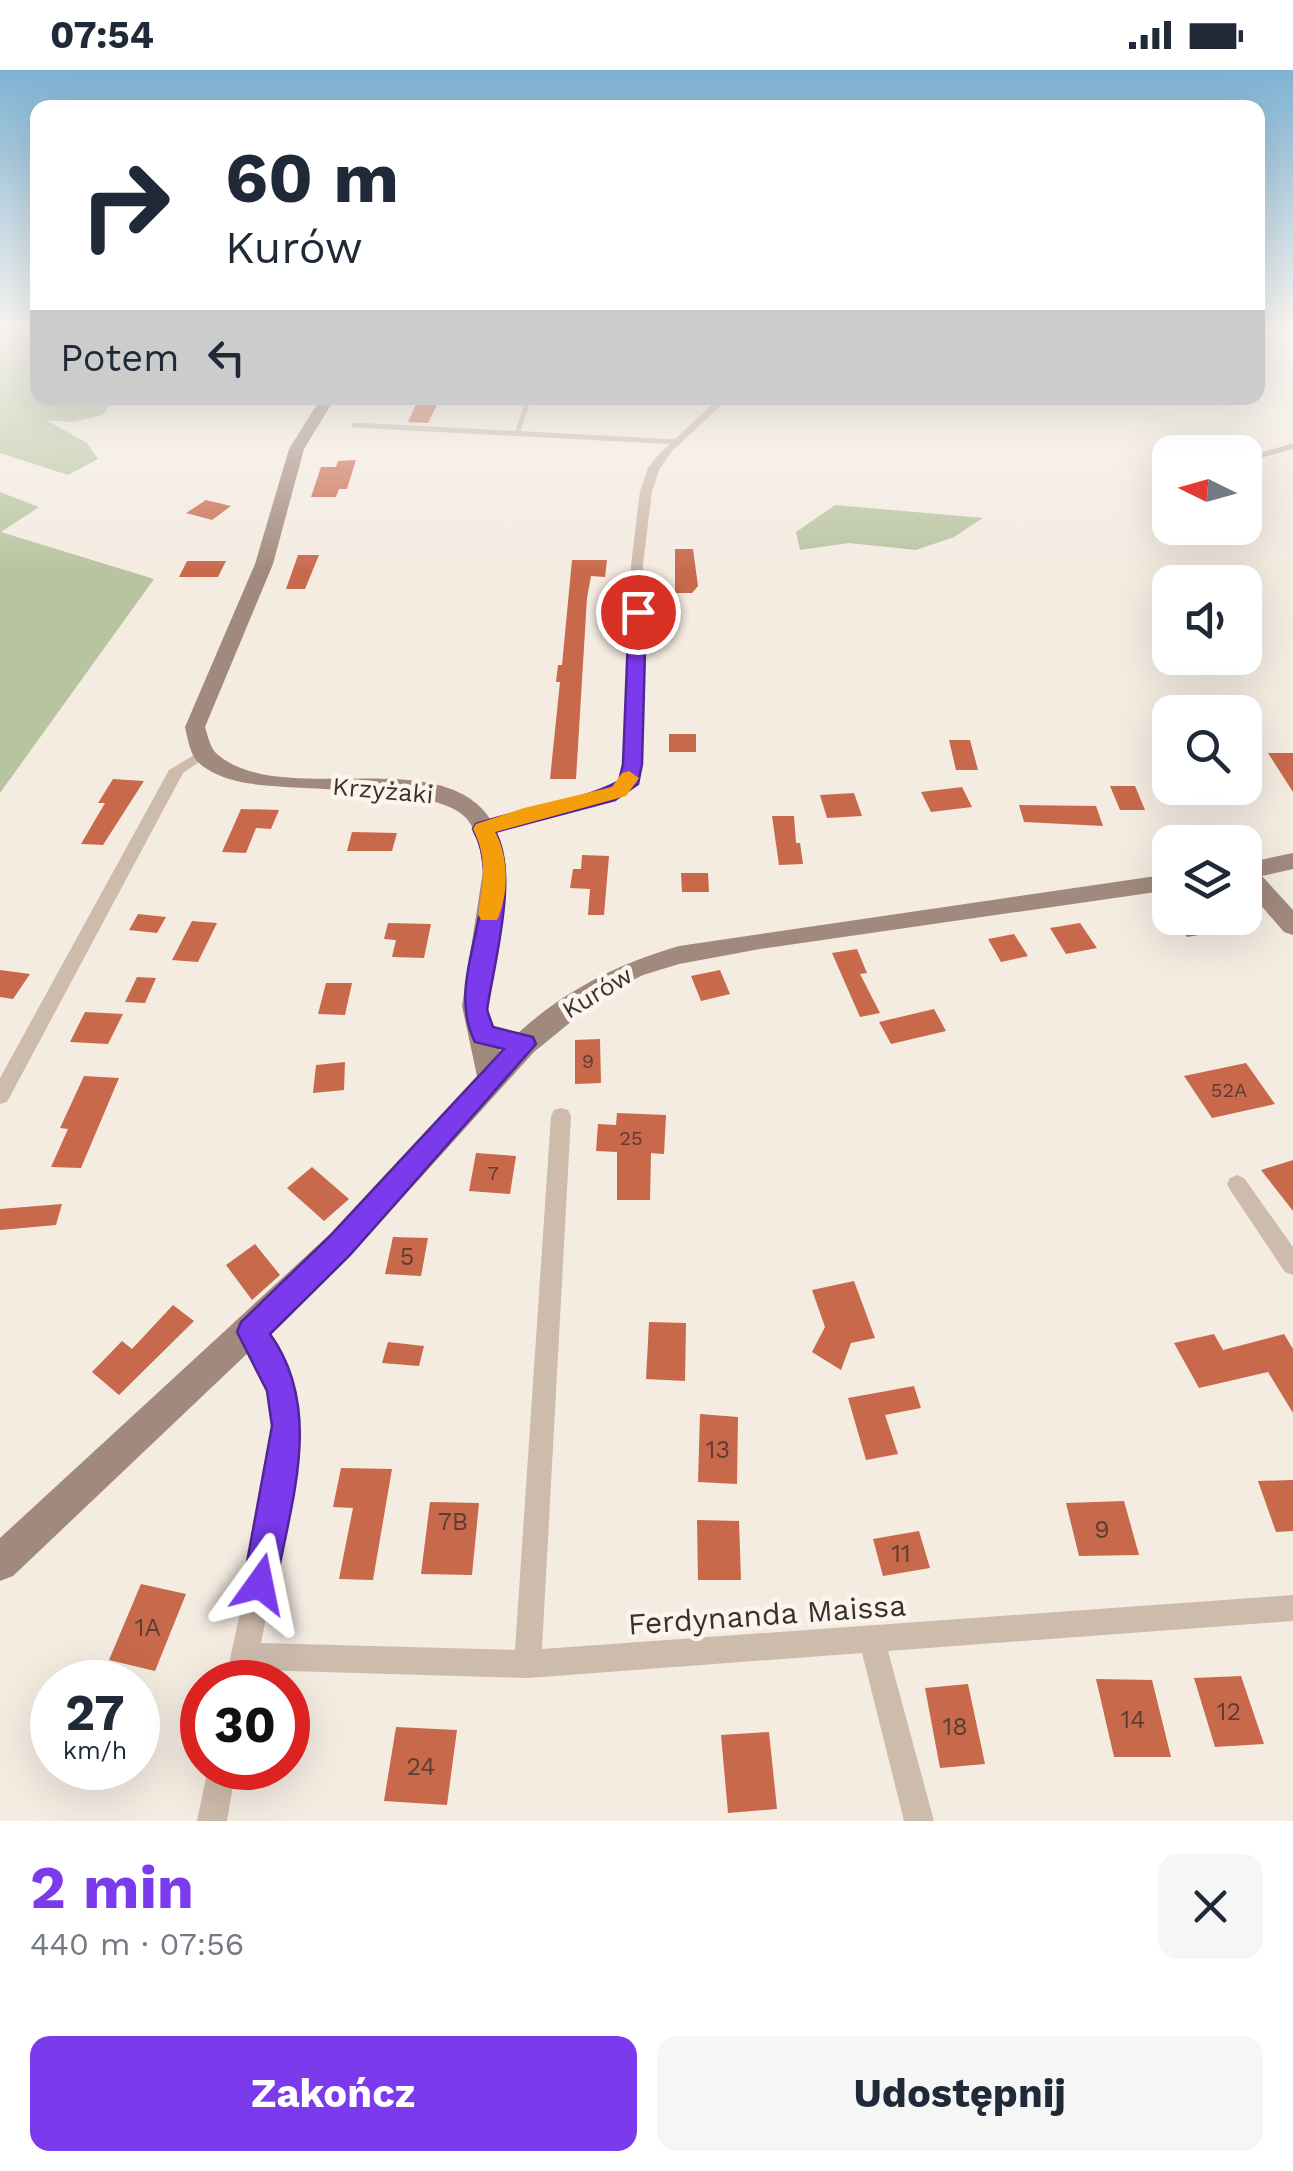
<!DOCTYPE html>
<html lang="pl">
<meta charset="utf-8">
<style>
:root{--surface:#fff;--page:#f6f6f7;--text:#1f2937;--muted:#747a83;--accent:#7c3aed}
body{margin:0;font-family:"Work Sans",sans-serif;background:var(--page);color:var(--text);height:100vh;display:flex;flex-direction:column;font-size:38px;white-space:nowrap}
*{box-sizing:border-box;margin:0}
p{font-size:32px;color:var(--muted)}
.icon{flex:none;width:55px;height:55px;fill:none;stroke:currentColor;stroke-width:2;stroke-linecap:round;stroke-linejoin:round}
.map{position:relative;height:1751px;overflow:hidden}
.drawer{display:flex;flex-direction:column;background:var(--surface);flex:1}
.drawer>*{flex:none}
.guide{position:absolute;left:30px;top:30px;width:1235px;height:305px;border-radius:20px;box-shadow:0 10px 40px #0002;background:#fff;color:var(--text);overflow:hidden}
.needle{width:65px;rotate:275deg}
.tools{position:absolute;left:1152px;top:365px;display:grid;gap:20px}
.tools a{display:grid;place-items:center;width:110px;height:110px;border-radius:20px;background:var(--surface);box-shadow:0 10px 40px #0002;font-size:50px}
.speed{position:absolute;left:30px;top:1590px;display:flex;gap:20px;font-size:50px;font-weight:700;text-align:center}
.speed>*{display:grid;place-content:center;width:130px;height:130px;border-radius:50%;background:var(--surface);box-shadow:0 10px 40px #0002;line-height:1}
.speed small{font-size:25px;font-weight:400}
.speed .limit{border:15px solid #d22;background:#fff;color:#111}
.pin{position:absolute;display:grid;place-items:center;width:85px;height:85px;color:#fff;margin:-42px;border:5px solid #fff;border-radius:50%;box-shadow:0 2px 10px #0007}
.me{position:absolute;width:110px;margin:-55px;rotate:12deg;stroke-linejoin:round;filter:drop-shadow(0 0 8px #0008)}
.turn{display:flex;align-items:center;gap:35px;height:210px;padding:0 30px;font-size:45px}
.turn .icon{width:130px;height:130px;stroke-width:2.5}
.turn b{display:block;font-size:70px;line-height:85px}
.then{display:flex;align-items:center;height:95px;padding:0 30px;background:#0003;gap:20px;font-size:38px}
.round{display:grid;place-items:center;flex:none;width:105px;height:105px;border-radius:20px;background:var(--page)}
.summary{display:flex;align-items:center;justify-content:space-between;height:170px;padding:0 30px}
h1{font-size:60px;font-weight:700;line-height:75px;color:var(--accent)}
.button{display:flex;gap:20px;margin-top:auto;padding:20px 30px}
.button a{flex:1;height:115px;border-radius:20px;background:var(--accent);color:#fff;font-size:40px;font-weight:700;line-height:115px;text-align:center}
.button a+a{background:var(--page);color:var(--text)}
.status{display:flex;justify-content:space-between;align-items:center;height:70px;padding:0 50px;background:var(--surface);direction:ltr}
.status svg{height:28px;fill:currentColor}
.map>svg:first-child{display:block}
</style>
<div class="status"><b>07:54</b><svg viewBox="0 0 49 12"><path d="M0 12V9h3v3zM5 12V6h3v6zM10 12V3h3v9zM15 12V0h3v12zM26 1h20v11H26zM47 4h2v5h-2z"/></svg></div>
<div class="map">
<svg width="1293" height="1751" viewBox="0 0 1293 1751">
<rect width="100%" height="100%" fill="#f4ebe1"/>
<path fill="#b8c4a0" d="M0,257H37L38,328H114L103,345L72,352L46,350L87,373L98,389L68,405L0,383Z
M0,422L39,437L1,462L154,509L0,723Z
M835,435L983,448L954,467L916,480L849,473L800,480L796,462Z"/>
<path fill="#c8694b" d="M418,330L439,331L428,353L408,352Z
M356,390L347,419H339L336,427H311L321,397H336L338,391Z
M206,430L231,436L212,450L186,443Z
M675,479H693L698,516L692,523H675Z
M298,485H319L305,519H286Z
M572,490H607L605,507L591,506L587,528L576,709H550L560,612H556L558,595H562Z
M187,491H226L218,507H179Z
M669,664H696V682H669Z
M949,670H970L978,700H956Z
M1268,683H1293V722Z
M113,709L144,711L103,775L81,774L105,733H98Z
M1110,716H1135L1145,740H1120Z
M962,717L972,737L931,742L921,722Z
M854,723L862,746L827,748L820,725Z
M1019,735L1096,736L1103,756L1024,752Z
M241,739L279,740L271,759L256,758L246,783L222,782Z
M772,746H794L796,773H800L803,794L779,795Z
M352,762L397,763L392,781H347Z
M582,785L609,786L604,845H588L590,819L570,818L573,799H581Z
M681,803H708L709,822H682Z
M138,844L166,847L157,863L129,860Z
M1173,848H1200L1211,863L1187,867Z
M192,851L217,853L198,892L172,890Z
M388,853L431,854L424,888L392,887L396,870L384,869Z
M1080,853L1097,878L1066,884L1050,858Z
M1014,864L1028,886L1001,892L988,869Z
M857,879L867,903L860,904L880,943L860,947L832,883Z
M0,900L30,904L13,929L0,927Z
M720,900L730,924L701,931L691,906Z
M137,907L156,908L145,933L125,932Z
M326,913H352L345,945L318,944Z
M934,939L946,961L891,974L879,952Z
M85,942L123,944L108,974L70,972Z
M600,969L601,1013L575,1014V970Z
M345,992L344,1020L313,1023L316,995Z
M1246,993L1275,1034L1212,1048L1184,1006Z
M84,1006L119,1008L81,1098L51,1097L68,1059L60,1058Z
M617,1043L666,1045L664,1084L651,1083L650,1130H617V1082L596,1081L598,1054L616,1055Z
M476,1083L516,1086L510,1124L469,1121Z
M1293,1090V1141L1261,1100Z
M312,1097L349,1129L324,1151L287,1118Z
M62,1134L56,1155L0,1160V1139Z
M393,1167L428,1168L421,1206L385,1204Z
M255,1174L280,1205L252,1230L226,1195Z
M854,1211L875,1268L851,1273L841,1300L812,1282L825,1257L812,1220Z
M173,1235L194,1251L119,1325L92,1302L122,1271L132,1279Z
M649,1252L686,1253L685,1311L646,1309Z
M1214,1264L1223,1280L1284,1264L1293,1279V1343L1268,1302L1199,1318L1174,1273Z
M388,1272L424,1276L419,1296L382,1293Z
M914,1316L921,1338L885,1345L898,1384L866,1390L848,1328Z
M700,1344L738,1347L737,1414L698,1412Z
M341,1398L392,1399L373,1510L339,1509L353,1438L333,1437Z
M1293,1410V1461L1276,1462L1258,1411Z
M1124,1431L1139,1485L1079,1486L1066,1433Z
M430,1432L479,1433L472,1505L421,1504Z
M697,1450L739,1451L741,1510H698Z
M919,1461L930,1498L883,1506L873,1469Z
M141,1514L186,1524L155,1601L109,1590Z
M1241,1606L1264,1674L1215,1677L1194,1608Z
M1096,1609L1152,1610L1171,1687H1114Z
M968,1614L985,1694L940,1698L925,1618Z
M396,1657L457,1660L447,1735L384,1731Z
M769,1662L777,1739L728,1743L721,1665Z"/>
<g fill="none" stroke-linecap="round" stroke-linejoin="round">
<path stroke="#cdbbac" stroke-width="5" d="M354,355L677,372
M518,361L529,328
M1245,390L1293,376"/>
<path fill="#cdbbac" fill-rule="evenodd" d="M719,328H729L672,381L660,398L652,421L643,495L641,695C639,701 638,712 633,717C617,736 511,756 483,764L477,763L475,759L477,755L577,729L621,711L625,695L631,495L640,421L648,398L657,386Z
M201,681L208,686L183,703L7,1032L0,1034V1008L169,700Z
M561,1038L568,1040L571,1046L542,1579L1293,1525V1551L888,1581L934,1751H904L862,1583L528,1608L255,1600L253,1612H225L270,1405L275,1356L271,1321L260,1294L241,1262L244,1254L252,1251L260,1254L277,1279L295,1321L299,1356L294,1405L261,1573L515,1580L551,1046L554,1040Z
M1237,1105L1244,1108L1293,1177V1205L1285,1202L1230,1120L1227,1114L1230,1108Z
M208,1698H236L227,1751H197Z"/>
<path fill="#a18a7d" fill-rule="evenodd" d="M321,328H335L304,379L273,494L205,657C208,666 210,678 217,684C285,743 458,664 498,764C516,809 500,861 492,907C491,917 487,927 488,937C489,952 498,967 500,981C550,928 610,896 679,876L1170,804V820L760,879L679,894L643,905L605,924L534,982L351,1185L13,1506L0,1511V1468L329,1165L477,1006L462,936L483,801C481,783 479,764 467,749C438,713 292,723 241,712C226,709 203,701 194,687C189,678 187,666 185,657L255,494L289,379Z
M1293,783V799L1262,806L1293,840V865L1284,862L1245,817V793Z"/>
</g>
<linearGradient id="sky" x2="0" y2="1"><stop stop-color="#7eb2d2"/><stop offset="0.51" stop-color="#faf6f2"/><stop offset="1" stop-color="#faf6f2" stop-opacity="0"/></linearGradient>
<rect width="1293" height="503" fill="url(#sky)"/>
<path fill="#7c3aed" stroke="#51269a" stroke-width="2.5" d="M638,537L646,542L642,694L638,714L615,730L495,762C519,804 494,893 487,940L493,957L533,967L536,974L350,1185L270,1264C324,1339 291,1431 276,1514L271,1526L260,1531L248,1526L243,1514L272,1356L267,1321L237,1262L241,1252L330,1166L504,979L475,972C441,905 510,826 473,759L476,754C519,739 581,732 619,711L623,694L629,542Z"/>
<path fill="#f59e0b" d="M629,701L639,708L626,726L495,762C509,786 509,825 497,850H481L478,844C483,814 488,787 473,759L476,754L524,738L612,717L622,703Z"/>
<g text-anchor="middle" stroke-width="9" stroke-linejoin="round" paint-order="stroke">
<g font-size="20" fill="#5e3e33">
<text x="588" y="998">9</text>
<text x="1229" y="1027">52A</text>
<text x="631" y="1075">25</text>
<text x="493" y="1110">7</text>
</g>
<g font-size="25" fill="#3b302b" stroke="#fbf5ee">
<text transform="translate(383 720) rotate(5)" y="9">Krzyżaki</text>
<text transform="translate(597 922) rotate(-31)" y="9">Kurów</text>
</g>
<g font-size="25" fill="#5e3e33">
<text x="407" y="1195">5</text>
<text x="718" y="1388">13</text>
<text x="453" y="1460">7B</text>
<text x="1102" y="1468">9</text>
<text x="901" y="1492">11</text>
<text x="148" y="1566">1A</text>
<text x="1229" y="1650">12</text>
<text x="1133" y="1658">14</text>
<text x="955" y="1665">18</text>
<text x="421" y="1705">24</text>
</g>
<g font-size="30" fill="#3b302b" stroke="#fbf5ee">
<text transform="translate(767 1545) rotate(-4)" y="10">Ferdynanda Maissa</text>
</g>
</g>
</svg>
<div class="tools">
<a><svg class="needle" viewBox="-14 -14 28 28"><path d="M0-13l5 13h-10z" fill="#e53935"/><path d="M0 13l5-13h-10z" fill="#747a83"/></svg></a>
<a><svg class="icon" aria-label="sound" viewBox="0 0 24 24"><path d="M4 9h4l5-4v14l-5-4H4zM17 9q2 3 0 6"/></svg></a>
<a><svg class="icon" aria-label="search" viewBox="0 0 24 24"><circle cx="10" cy="10" r="6"/><path d="M15 15l6 6"/></svg></a>
<a><svg class="icon" aria-label="layers" viewBox="0 0 24 24"><path d="M12 4l9 5-9 5-9-5zM3 14l9 5 9-5"/></svg></a>
</div>
<div class="speed"><div>27<small>km/h</small></div><div class="limit">30</div></div>
<div class="pin" style="left:638px;top:542px;background:#d93025"><svg class="icon" aria-label="arrive" viewBox="0 0 24 24"><path d="M6 21V4h12l-3 4 3 4H6"/></svg></div>
<svg class="me" style="left:260px;top:1514px" viewBox="-20 -20 40 40"><path d="M0-17L14 15 0 8-14 15z" fill="#7c3aed" stroke="#fff" stroke-width="4"/></svg>
<div class="guide">
<div class="turn"><svg class="icon" aria-label="right" viewBox="0 0 24 24"><path d="M7 20v-9h11M14 6l5 5-5 5"/></svg><div><b>60 m</b>Kurów</div></div>
<div class="then">Potem<svg class="icon" aria-label="left" viewBox="0 0 24 24"><path d="M17 20v-9H6M10 6l-5 5 5 5"/></svg></div>
</div>
</div>
<section class="drawer">
<div class="summary"><div><h1>2 min</h1><p>440 m · 07:56</p></div><a class="round"><svg class="icon" aria-label="close" viewBox="0 0 24 24"><path d="M6 6l12 12M18 6L6 18"/></svg></a></div>
<div class="button"><a>Zakończ</a><a>Udostępnij</a></div>
</section>
